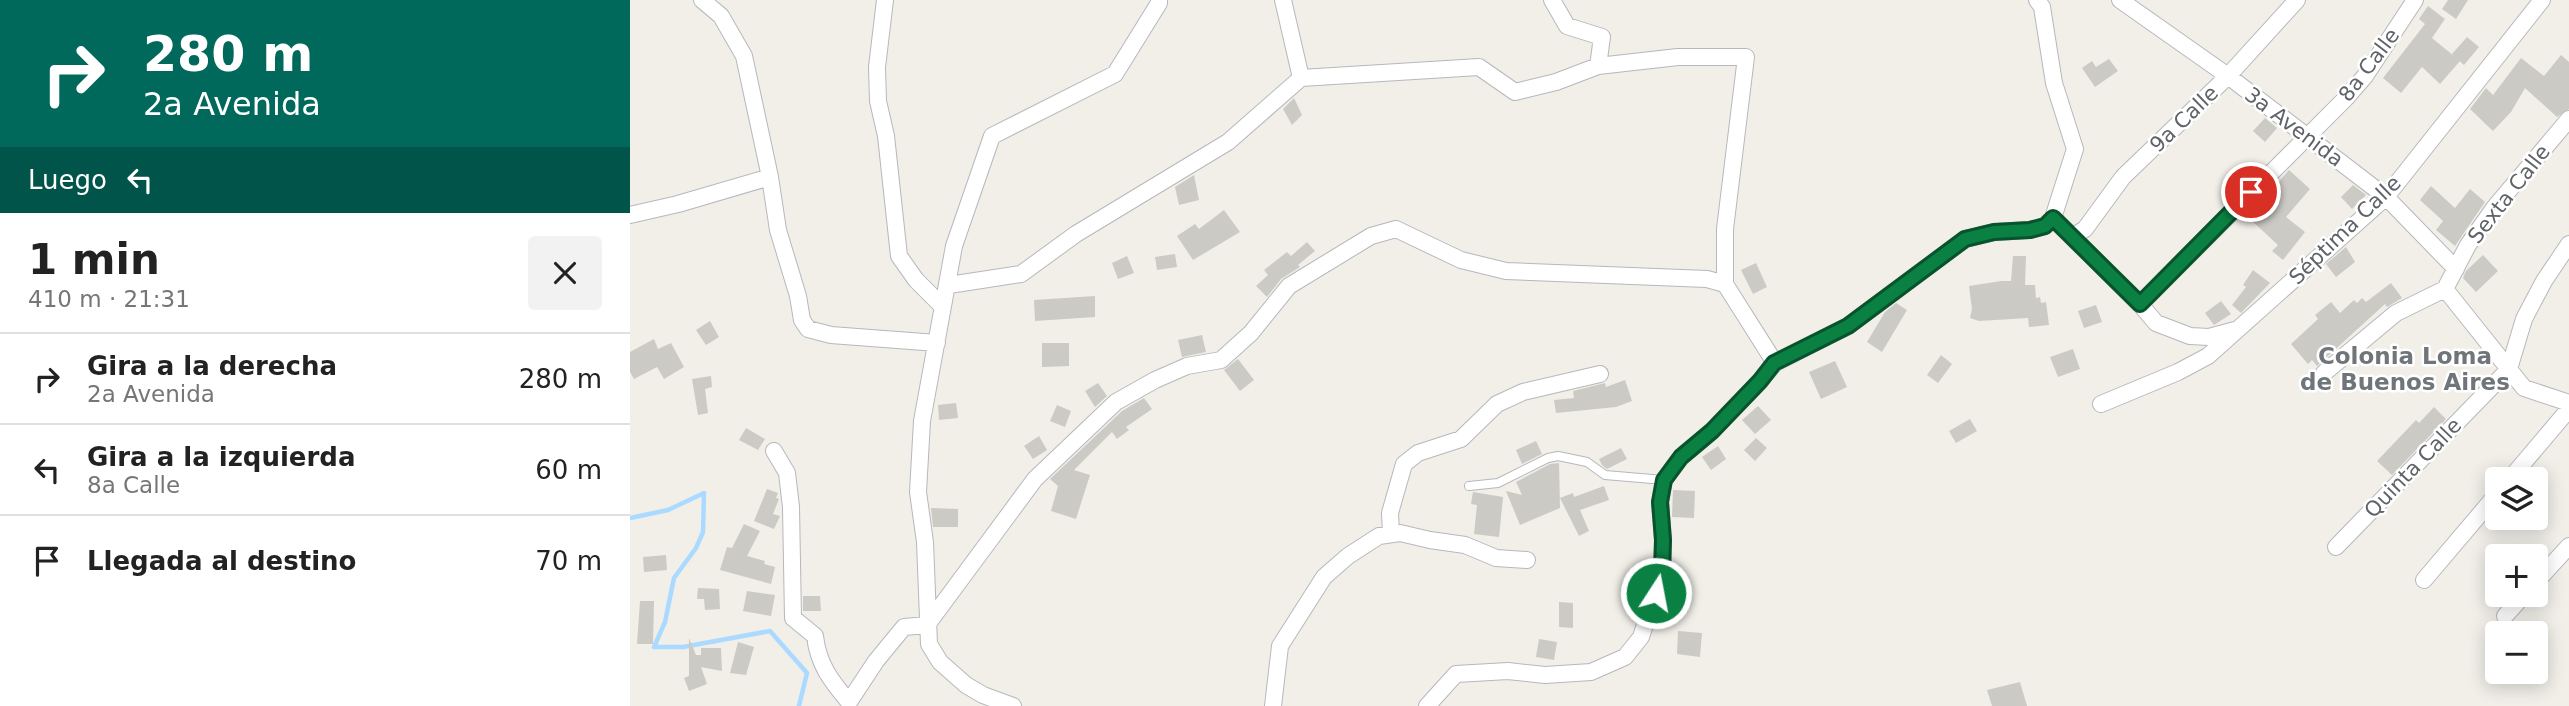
<!DOCTYPE html>
<html lang="es">
<meta charset="utf-8">
<style>
:root{--surface:#fff;--page:#f2f2f2;--text:#222;--muted:#767676;--line:#e0e0e0}
body{margin:0;font-family:"DejaVu Sans",sans-serif;background:var(--page);color:var(--text);height:100vh;display:flex;flex-direction:column;font-size:26px;white-space:nowrap}
*{box-sizing:border-box;margin:0}
p{font-size:23px;color:var(--muted)}
.icon{flex:none;width:38px;height:38px;fill:none;stroke:currentColor;stroke-width:2;stroke-linecap:round;stroke-linejoin:round}
.map{position:relative;flex:1;overflow:hidden}
.details{display:flex;flex-direction:column;background:var(--surface);width:630px}
.details>*{flex:none}
.guide{background:#00695c;color:#fff;overflow:hidden}
.buttons{position:absolute;left:1855px;top:467px;display:grid;gap:14px}
.buttons a{display:grid;place-items:center;width:63px;height:63px;border-radius:7px;background:var(--surface);box-shadow:0 4px 18px #0003;font-size:35px}
.pin{position:absolute;display:grid;place-items:center;width:60px;height:60px;color:#fff;margin:-30px;border:4px solid #fff;border-radius:50%;box-shadow:0 2px 7px #0007}
.me{position:absolute;width:77px;margin:-38px;rotate:11deg;stroke-linejoin:round;filter:drop-shadow(0 0 5px #0008)}
.turn{display:flex;align-items:center;gap:24px;height:147px;padding:0 28px;font-size:32px}
.turn .icon{width:91px;height:91px;stroke-width:2.5}
.turn b{display:block;font-size:49px;line-height:60px}
.then{display:flex;align-items:center;height:66px;padding:0 28px;background:#0003;gap:14px;font-size:26px}
.round{display:grid;place-items:center;flex:none;width:74px;height:74px;border-radius:7px;background:var(--page)}
.head{display:flex;align-items:center;justify-content:space-between;height:119px;padding:0 28px}
h1{font-size:42px;font-weight:700;line-height:52px}
ul{padding:0;list-style:none}
li{display:flex;align-items:center;gap:21px;height:91px;padding:0 28px;border-top:2px solid var(--line)}
li div{flex:1}
li b{display:block;font-size:26px}
li em{font-style:normal}
main{display:flex;flex:1;min-height:0}
.map>svg:first-child{display:block}
</style>
<main>
<section class="details">
<div class="guide">
<div class="turn"><svg class="icon" aria-label="right" viewBox="0 0 24 24"><path d="M7 20v-9h11M14 6l5 5-5 5"/></svg><div><b>280 m</b>2a Avenida</div></div>
<div class="then">Luego<svg class="icon" aria-label="left" viewBox="0 0 24 24"><path d="M17 20v-9H6M10 6l-5 5 5 5"/></svg></div>
</div>
<div class="head"><div><h1>1 min</h1><p>410 m · 21:31</p></div><a class="round"><svg class="icon" aria-label="close" viewBox="0 0 24 24"><path d="M6 6l12 12M18 6L6 18"/></svg></a></div>
<ul>
<li><svg class="icon" aria-label="right" viewBox="0 0 24 24"><path d="M7 20v-9h11M14 6l5 5-5 5"/></svg><div><b>Gira a la derecha</b><p>2a Avenida</p></div><em>280 m</em></li>
<li><svg class="icon" aria-label="left" viewBox="0 0 24 24"><path d="M17 20v-9H6M10 6l-5 5 5 5"/></svg><div><b>Gira a la izquierda</b><p>8a Calle</p></div><em>60 m</em></li>
<li><svg class="icon" aria-label="arrive" viewBox="0 0 24 24"><path d="M6 21V4h12l-3 4 3 4H6"/></svg><div><b>Llegada al destino</b></div><em>70 m</em></li>
</ul>
</section>
<div class="map">
<svg width="1939" height="706" viewBox="0 0 1939 706">
<rect width="100%" height="100%" fill="#f1efe8"/>
<g fill="none" stroke-linecap="round" stroke-linejoin="round">
<path stroke="#aadaff" stroke-width="4.5" d="M0,518L38,510L74,493L73,532L66,548L44,578L35,622L24,647H53L140,631L177,673L169,706"/>
</g>
<path fill="#cccac5" d="M1818,0H1838L1826,19L1812,9Z
M1798,6L1815,19L1802,38L1830,61L1810,84L1792,67L1771,93L1753,78L1795,24L1789,19Z
M1837,37L1849,47L1834,65L1822,54Z
M1931,55L1939,62V109L1927,117L1895,88L1881,112L1863,131L1840,109L1856,88L1863,95L1891,58L1914,76Z
M1479,59L1488,71L1465,87L1452,68L1462,61L1466,67Z
M664,98L672,115L662,125L653,109Z
M1635,118L1647,128L1635,142L1623,131Z
M1659,170L1680,189L1656,217L1675,232L1653,260L1642,251L1648,245L1621,220L1631,198L1644,187Z
M564,175L569,200L549,205L545,187Z
M1723,185L1736,195L1722,209L1711,197Z
M1801,186L1825,208L1840,189L1855,202L1825,246L1806,230L1813,221L1790,200Z
M594,210L610,232L563,260L547,236L565,224L569,229Z
M677,242L685,251L668,265L670,267L651,279L637,297L626,286L638,275L634,270L657,252L661,256Z
M1716,247L1725,262L1706,277L1696,264Z
M545,254L547,267L527,270L525,257Z
M1853,255L1868,271L1846,292L1833,278L1836,271Z
M497,256L504,273L488,279L482,263Z
M1383,256H1396L1395,285H1405L1406,298L1410,297L1411,303L1416,302L1419,325L1399,327L1398,318L1349,321L1340,318L1342,309L1339,286L1371,281H1381Z
M1126,263L1137,287L1123,294L1111,270Z
M1623,270L1640,283L1611,313L1602,305L1616,287L1613,285Z
M1761,283L1772,298L1757,307L1755,304L1687,366L1682,360L1678,364L1661,344L1688,319L1685,315L1701,302L1710,313L1724,300L1727,303L1732,298L1736,302Z
M465,296V317L405,321L404,300Z
M1591,301L1601,314L1584,325L1575,313Z
M1266,303L1277,310L1252,352L1237,342L1255,312Z
M1466,305L1472,322L1454,328L1448,311Z
M80,321L89,337L76,345L66,330Z
M572,335L576,352L552,357L548,340Z
M24,339L28,349L41,343L54,367L34,379L27,367L4,379L0,372V352Z
M412,343H439V366L412,367Z
M1443,349L1450,369L1428,377L1420,357Z
M1311,355L1322,364L1308,383L1297,375Z
M608,359L624,380L610,391L594,370Z
M1205,361L1217,387L1191,399L1179,372Z
M81,376L82,387L75,389L78,413L68,415L62,379Z
M995,380L1002,401L986,407L926,413L924,400L944,398L943,391L975,383L976,387Z
M468,383L477,396L465,407L455,391Z
M514,398L522,409L496,427L499,430L487,439L482,432L444,470L460,475L446,519L421,511L428,486L420,479L492,411Z
M326,403L328,418L309,420L308,405Z
M427,405L441,411L435,427L420,421Z
M1128,406L1141,420L1125,434L1112,420Z
M1804,407L1816,419L1762,475L1747,461L1786,420L1789,423Z
M1340,419L1347,431L1326,443L1319,431Z
M116,428L135,439L128,450L109,440Z
M409,436L417,450L403,459L394,446Z
M1126,438L1137,448L1125,461L1114,450Z
M906,441L912,454L892,464L886,450Z
M1088,446L1096,459L1081,470L1072,457Z
M991,448L997,459L977,469L972,465L969,459Z
M929,463L930,508L890,525L876,491L892,495L886,482L920,464Z
M974,486L979,500L950,510L959,531L949,536L930,498L943,493L944,497Z
M137,489L148,493L146,498L149,499L143,514L150,516L144,529L124,521Z
M1043,490L1065,491L1064,518L1042,517Z
M843,492L873,497L869,537L844,534L847,505L841,504Z
M301,508L328,509V527H303Z
M114,524L130,531L117,556L135,561L134,564L145,567L141,584L90,570L97,547L102,548Z
M36,555L37,570L14,572L13,557Z
M68,588L89,589L90,609L75,610L74,599H67Z
M117,591L145,595L141,616L113,611Z
M173,596H190L191,611H173Z
M10,601H24L23,644H7Z
M929,602L943,603V628L929,627Z
M1048,631L1072,633L1070,657L1047,654Z
M59,638L66,655H71V648H91L92,671L71,667L77,684L59,691L54,678L59,676Z
M909,639L927,642L924,660L906,657Z
M108,642L124,647L116,675L100,673Z
M1390,682L1397,706H1362L1357,690Z"/>
<g fill="none" stroke-linecap="round" stroke-linejoin="round">
<defs>
<path id="service" d="M839,486L868,483L918,458L928,456L957,462L975,475L1034,480"/>
<path id="minor" d="M72,0L91,16L114,56L140,177L148,230L168,296L172,320L178,329L201,335L307,343
M255,0L247,67L248,101L256,136L269,256L286,280L312,306
M653,0L671,78
M922,0L937,26L972,37L968,66
M1490,0L1598,76L1756,197L1826,269
M0,215L48,204L140,177
M1423,218L1510,304L1526,323L1560,336L1579,337L1605,330
M1442,237L1455,229L1493,177L1598,76L1667,0
M319,285L391,274L446,234L598,142L671,78L849,67L885,92L926,82L968,66L1048,57H1116L1095,229V284
M1815,289L1894,388L1939,403
M1510,304L1716,98L1735,76L1785,0
M1694,373L1766,313L1815,289L1838,245L1864,208L1939,119
M1471,404L1548,372L1578,356L1756,197L1912,0
M144,451L157,473L161,507L163,618L185,636C188,664 201,681 219,702L246,661L274,627L297,625L405,479L486,402L525,380L557,366L591,360L621,333L659,286L741,236L766,229L831,260L876,271L1077,279L1095,284L1145,363
M1879,480L1939,409
M761,534L760,513L774,464L788,453L831,439L867,404L893,392L970,374
M1706,547L1879,369L1894,319L1914,281L1939,244
M1794,580L1867,494
M1906,582L1939,546
M1875,616L1894,595
M383,706L353,695L336,685L310,662L299,644L295,542L288,492L292,421L324,246L362,136L485,74L529,3V0
M643,706L650,646L694,577L718,556L749,536L770,533L800,540L835,545L866,558L897,560
M797,706L826,674L878,671L915,675L961,672L995,657L1011,637L1032,573L1033,540L1030,502L1034,480L1051,457L1082,431L1130,381L1145,363L1218,326L1335,239L1364,232L1400,230L1415,226L1423,218L1445,149L1424,83L1412,7L1407,0"/>
</defs>
<use href="#service" stroke="#b5b8bc" stroke-width="10"/>
<use href="#minor" stroke="#b5b8bc" stroke-width="18"/>
<use href="#service" stroke="#fff" stroke-width="8"/>
<use href="#minor" stroke="#fff" stroke-width="16"/>
</g>
<g fill="none" stroke-linecap="round" stroke-linejoin="round">
<defs>
<path id="route" d="M1026,593L1032,573L1033,540L1030,502L1034,480L1051,457L1082,431L1130,381L1144,363L1218,326L1335,239L1364,232L1400,230L1415,226L1423,218L1510,304L1621,192"/>
</defs>
<use href="#route" stroke="#07532c" stroke-width="18"/>
<use href="#route" stroke="#0b8043" stroke-width="12"/>
</g>
<g text-anchor="middle" stroke-width="5" stroke-linejoin="round" paint-order="stroke">
<g font-size="21" fill="#5f6368" stroke="#fff">
<text transform="translate(1739 65) rotate(-53)" y="7">8a Calle</text>
<text transform="translate(1554 119) rotate(-44)" y="7">9a Calle</text>
<text transform="translate(1664 127) rotate(37)" y="7">3a Avenida</text>
<text transform="translate(1879 194) rotate(-52)" y="7">Sexta Calle</text>
<text transform="translate(1715 230) rotate(-44)" y="7">Séptima Calle</text>
<text transform="translate(1783 468) rotate(-46)" y="7">Quinta Calle</text>
</g>
<g font-size="23" font-weight="bold" fill="#70757a" stroke="#fff">
<text x="1775" y="364">Colonia Loma<tspan x="1775" dy="26">de Buenos Aires</tspan></text>
</g>
</g>
</svg>
<div class="buttons">
<a><svg class="icon" aria-label="layers" viewBox="0 0 24 24"><path d="M12 4l9 5-9 5-9-5zM3 14l9 5 9-5"/></svg></a>
<a>+</a>
<a>−</a>
</div>
<div class="pin" style="left:1621px;top:192px;background:#d93025"><svg class="icon" aria-label="arrive" viewBox="0 0 24 24"><path d="M6 21V4h12l-3 4 3 4H6"/></svg></div>
<svg class="me" style="left:1026px;top:593px" viewBox="-20 -20 40 40"><circle r="17" fill="#0b8043" stroke="#fff" stroke-width="3"/><path d="M0-11L8 9 0 5-8 9z" fill="#fff"/></svg>
</div>
</main>
